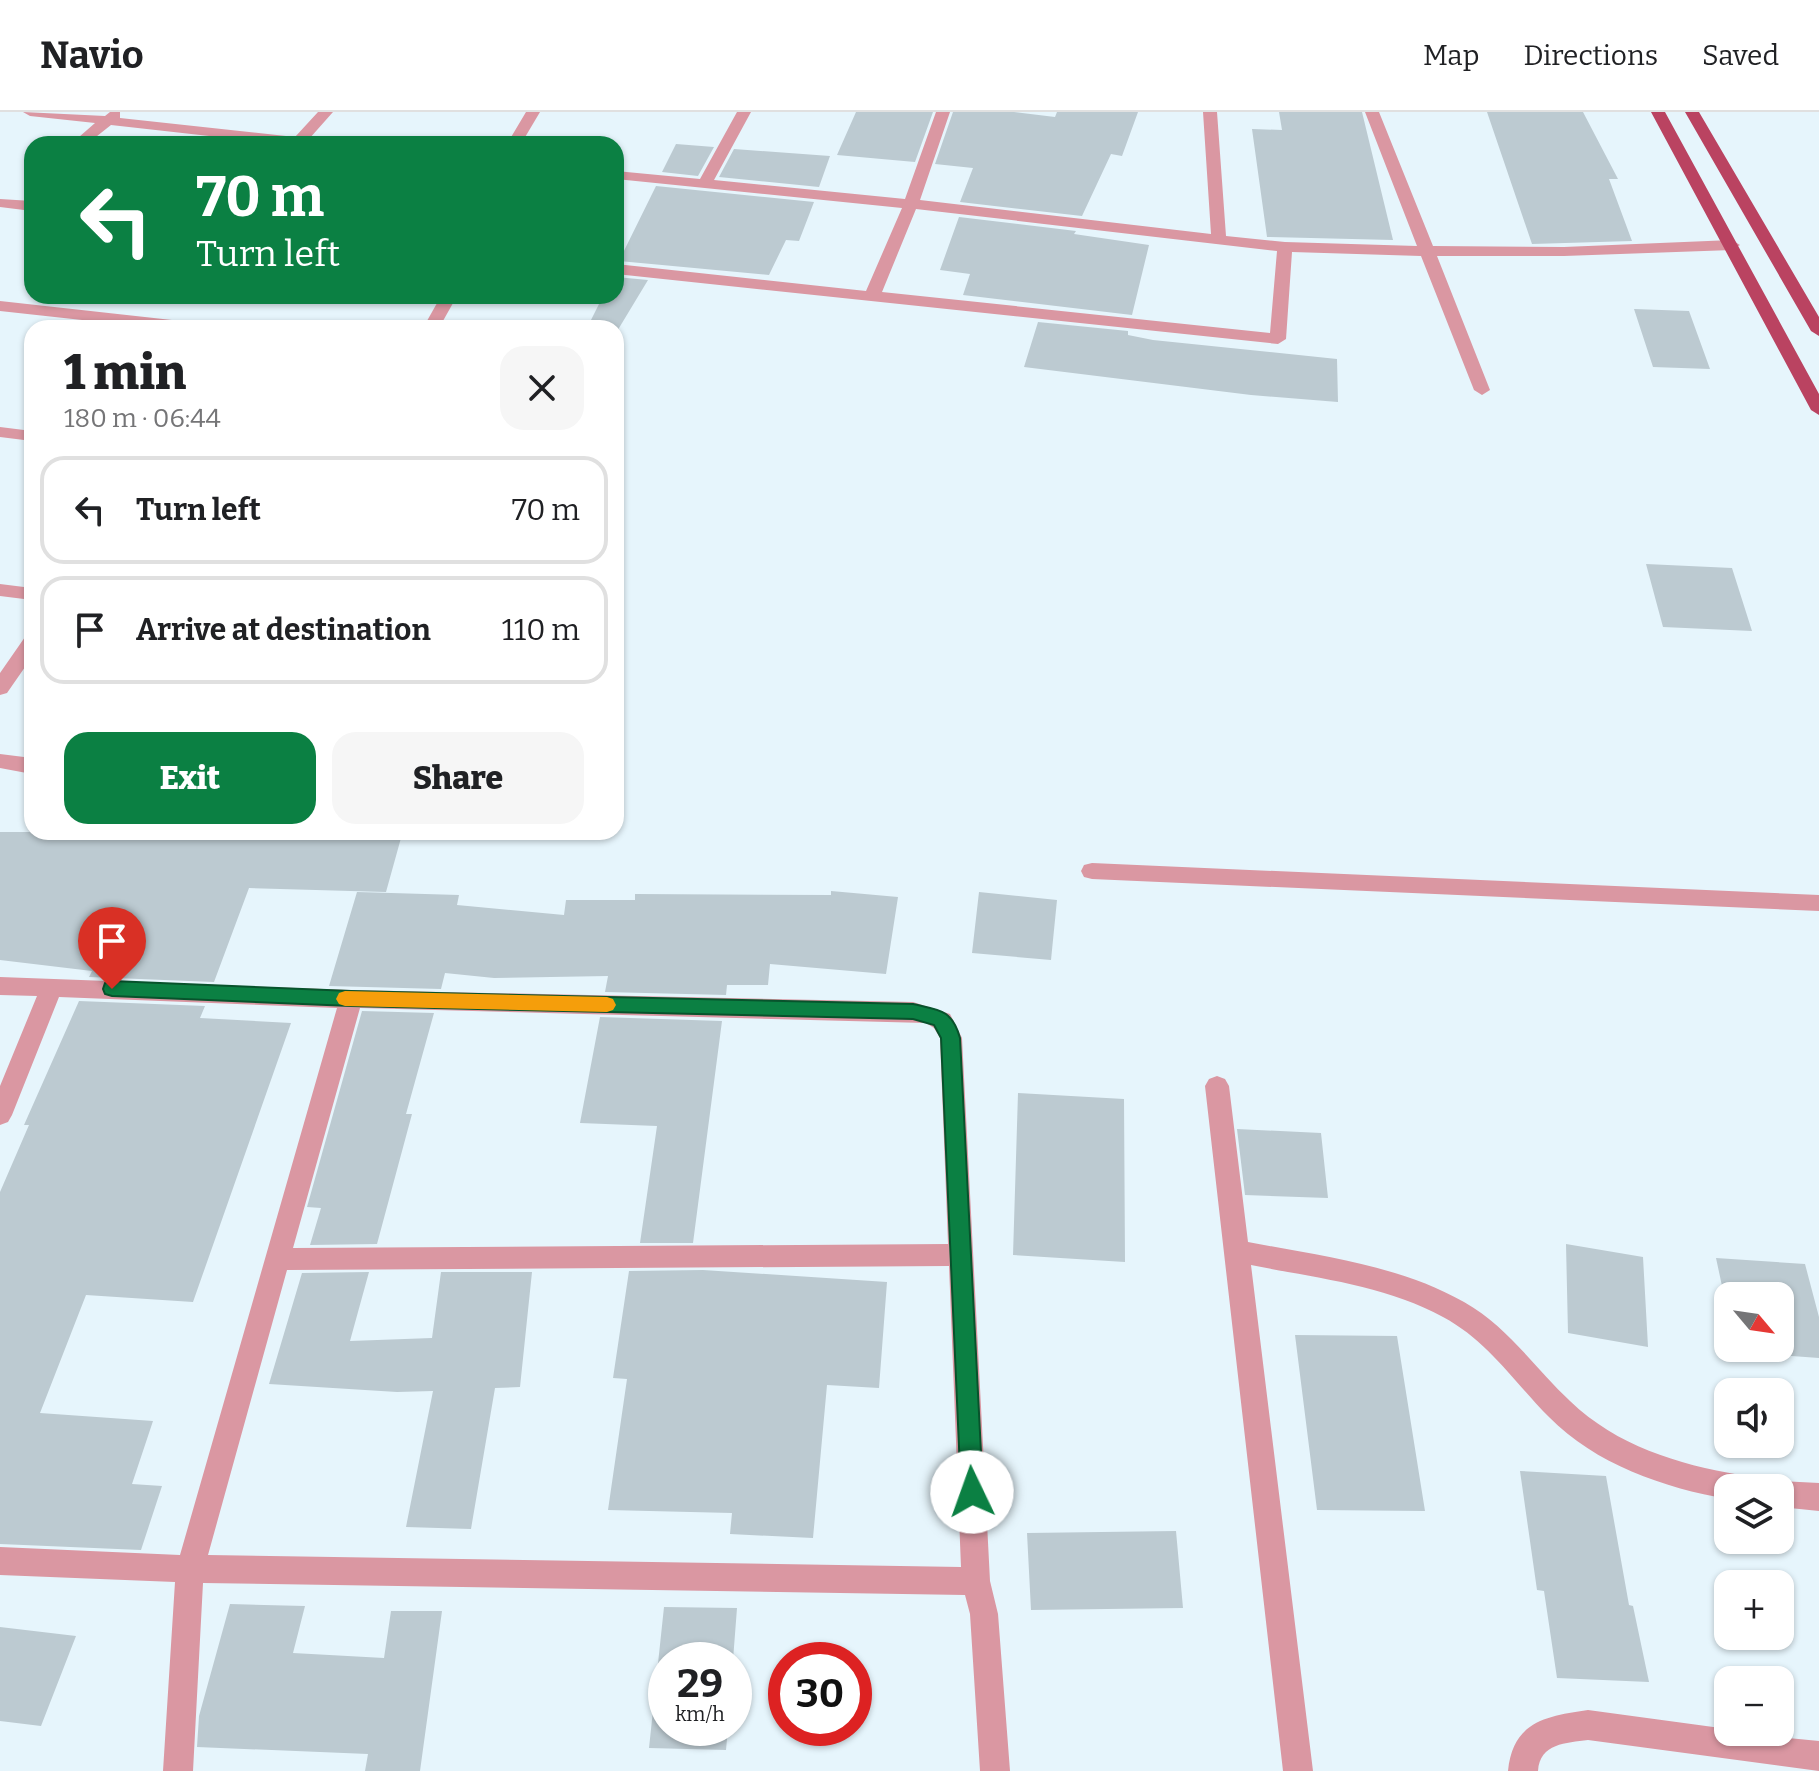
<!DOCTYPE html>
<meta charset="utf-8">
<style>
:root{--surface:#fff;--page:#f6f6f6;--text:#202124;--muted:#757577;--line:#e0e0e0;--accent:#0b8043}
body{margin:0;font-family:Bitter,serif;background:var(--page);color:var(--text);height:100vh;display:flex;flex-direction:column;font-size:30px;white-space:nowrap}
*{box-sizing:border-box;margin:0}
p{font-size:26px;color:var(--muted)}
.icon{flex:none;width:44px;height:44px;fill:none;stroke:currentColor;stroke-width:2;stroke-linecap:round;stroke-linejoin:round}
.map{position:relative;flex:1;overflow:hidden}
.drawer{position:absolute;left:24px;top:208px;width:600px;height:520px;display:flex;flex-direction:column;background:var(--surface);border-radius:24px;box-shadow:0 2px 6px #0004}
.drawer>*{flex:none}
.hud{position:absolute;left:24px;top:24px;width:600px;height:168px;border-radius:24px;box-shadow:0 2px 6px #0004;background:#0b8043;color:#fff;overflow:hidden}
.needle{width:52px;rotate:119deg}
.buttons{position:absolute;left:1714px;top:1170px;display:grid;gap:16px}
.buttons a{display:grid;place-items:center;width:80px;height:80px;border-radius:16px;background:var(--surface);box-shadow:0 2px 6px #0004;font-size:40px}
.speed{position:absolute;left:648px;top:1530px;display:flex;gap:16px;font-size:40px;font-weight:700;text-align:center}
.speed>*{display:grid;place-content:center;width:104px;height:104px;border-radius:50%;background:var(--surface);box-shadow:0 2px 6px #0004;line-height:1}
.speed small{font-size:20px;font-weight:400}
.speed .limit{border:12px solid #d22;background:#fff;color:#111}
.pin{position:absolute;display:grid;place-items:center;width:68px;height:68px;color:#fff;margin:-82px -34px;border-radius:50% 50% 50% 0;rotate:-45deg;box-shadow:0 0 8px #0007}
.pin .icon{rotate:45deg}
.me{position:absolute;width:88px;margin:-44px;rotate:357deg;stroke-linejoin:round;filter:drop-shadow(0 0 6px #0008)}
.turn{display:flex;align-items:center;gap:28px;height:168px;padding:0 40px;font-size:36px}
.turn .icon{width:104px;height:104px;stroke-width:2.5}
.turn b{display:block;font-size:56px;line-height:68px}
.round{display:grid;place-items:center;flex:none;width:84px;height:84px;border-radius:24px;background:var(--page)}
.overview{display:flex;align-items:center;justify-content:space-between;height:136px;padding:0 40px}
h1{font-size:48px;font-weight:800;line-height:60px}
.button{display:flex;gap:16px;margin-top:auto;padding:16px 40px}
.button a{flex:1;height:92px;border-radius:24px;background:var(--accent);color:#fff;font-size:32px;font-weight:800;line-height:92px;text-align:center}
.button a+a{background:var(--page);color:var(--text)}
ul{padding:0;list-style:none}
li{display:flex;align-items:center;gap:24px;height:108px;margin:0 16px 12px;padding:0 24px;border:4px solid var(--line);border-radius:24px}
li div{flex:1}
li b{display:block;font-size:30px}
li em{font-style:normal}
header{display:flex;align-items:center;gap:48px;box-sizing:border-box;height:112px;padding:0 40px;background:var(--surface);border-bottom:2px solid var(--line)}
header strong{font-size:38px}
nav{display:flex;gap:44px;margin-inline-start:auto;font-size:28px}
.map>svg:first-child{display:block}
</style>
<header>
<strong>Navio</strong>
<nav><a>Map</a><a>Directions</a><a>Saved</a></nav>
</header>
<div class="map">
<svg width="1819" height="1659" viewBox="0 0 1819 1659">
<rect width="100%" height="100%" fill="#e6f5fc"/>
<path fill="#bccad1" d="M856,0H933L915,50L837,43Z
M953,0H1014L1055,5L1057,0H1138L1122,44L1111,42L1082,104L960,90L973,56L935,52Z
M1279,0H1362L1393,128L1267,125L1252,17L1282,18Z
M1487,0H1583L1618,67H1609L1632,129L1532,132Z
M676,32L714,35L698,64L662,60Z
M734,37L830,44L819,75L719,65Z
M656,74L814,90L799,129L786,128L769,163L619,149Z
M959,105L1076,119L1074,122L1149,133L1132,203L963,183L970,162L940,158Z
M616,165L648,168L616,221V216H587L603,184H616Z
M1634,197L1689,199L1710,257L1653,255Z
M1038,210L1128,219V223L1153,228L1337,247L1338,290L1251,283L1024,255Z
M1646,452L1732,456L1752,519L1663,515Z
M0,720H271L269,723L401,726L386,780L249,776L214,870L89,865L92,859L0,848Z
M831,779L898,785L886,862L770,852L768,873H727L726,883L605,880L608,864L494,866L445,861L441,877L329,874L357,780L459,783L457,793L564,803L566,788H635V782L831,783Z
M979,780L1057,788L1051,848L972,841Z
M79,889L205,894L200,906L291,911L193,1190L86,1183L40,1301L153,1309L132,1372L162,1374L141,1438L0,1432V1080L29,1013H24Z
M362,899L434,901L406,1002H412L377,1132L310,1133L321,1096L307,1095Z
M600,905L722,909L693,1131H640L657,1014L580,1011Z
M1018,981L1124,987L1125,1150L1013,1143Z
M1237,1017L1321,1021L1328,1086L1245,1083Z
M1566,1132L1643,1145L1648,1235L1568,1221Z
M1716,1146L1805,1152L1819,1205V1246L1736,1240L1735,1236H1780V1184H1728V1202Z
M703,1158L887,1170L879,1276L827,1273L813,1426L730,1422L732,1401L608,1398L627,1267L613,1266L629,1159Z
M369,1160L350,1229L432,1226L441,1160H532L520,1275L495,1276L471,1417L406,1415L433,1279L397,1280L269,1272L302,1161Z
M1295,1223L1397,1224L1425,1399L1317,1398Z
M1520,1359L1606,1364L1629,1493L1633,1494L1649,1570L1557,1566L1544,1479L1537,1478Z
M1176,1419L1183,1496L1031,1498L1027,1421Z
M230,1492L305,1494L293,1541L384,1546L391,1499H442L420,1659H365L368,1642L197,1635L199,1604Z
M664,1495L737,1496L733,1548H666V1616H728L726,1638L649,1636Z
M0,1515L76,1524L41,1614L0,1609Z"/>
<g fill="none" stroke-linecap="round" stroke-linejoin="round">
<path fill="#da97a2" fill-rule="evenodd" d="M23,0L105,4L110,0H120V6L295,25L318,0H333L309,27L326,32H280L111,13L87,32H71L95,11L30,4Z
M526,0H540L521,32H507Z
M737,0H751L714,68L905,87L936,0H950L920,88L1211,122L1203,0H1217L1226,124L1285,130L1417,134L1365,0H1379L1433,134L1564,135L1732,128L1740,133L1732,138L1564,144H1437L1490,278L1482,283L1474,278L1421,144L1292,140L1286,227L1278,232L616,162V152L866,179L902,96L616,67V59L700,67ZM916,97L1277,139L1270,221L882,180Z
M0,87L32,89V99L0,95Z
M441,184H457L439,216H423Z
M0,189L199,211L207,216H155L0,199Z
M0,315L32,319V329L0,325Z
M0,472L32,476V488L0,484Z
M32,523V545L7,581L0,583V561L25,525Z
M0,642L32,646V662L0,656Z
M1092,751L1819,783V799L1092,767L1084,765L1081,759L1084,753Z
M0,865L351,878L913,890L950,902L962,926L990,1469L998,1502L1010,1659H980L970,1502L965,1483L203,1471L193,1659H163L175,1470L0,1463V1435L180,1443L337,896L59,885L12,1003L8,1010L0,1013V974L37,884L0,883ZM360,896L926,911L934,916L940,926L948,1132L293,1136ZM949,1154L961,1455L208,1443L287,1158Z
M1217,964L1225,967L1229,974L1248,1130C1320,1144 1399,1153 1464,1190C1508,1215 1534,1255 1570,1289C1617,1334 1677,1352 1740,1363L1750,1367L1754,1376H1728V1387C1664,1376 1595,1352 1549,1305C1514,1270 1488,1229 1443,1205C1385,1173 1315,1166 1251,1153L1313,1659H1283L1205,974L1209,967Z
M1780,1369L1819,1371V1399L1780,1395V1376H1769Z
M1588,1598L1728,1617V1620L1819,1629V1659L1588,1628C1566,1631 1540,1631 1538,1659H1508C1513,1609 1547,1604 1588,1598Z"/>
<path fill="#ba4361" fill-rule="evenodd" d="M1651,0H1665L1819,282V303L1811,298Z
M1685,0H1699L1819,205V224L1811,219Z"/>
</g>
<path fill="#0b8043" stroke="#07532c" stroke-width="2" d="M112,869L351,879L913,892C939,898 952,897 960,926L983,1380L980,1388L972,1392L964,1388L961,1380L941,926L934,913L913,907L351,894L112,884L105,882L103,877L105,871Z"/>
<path fill="#f59e0b" d="M345,879L607,885L613,887L616,893L613,898L607,900L345,894L339,892L336,887L339,881Z"/>
</svg>
<div class="buttons">
<a><svg class="needle" viewBox="-14 -14 28 28"><path d="M0-13l5 13h-10z" fill="#e53935"/><path d="M0 13l5-13h-10z" fill="#757577"/></svg></a>
<a><svg class="icon" aria-label="sound" viewBox="0 0 24 24"><path d="M4 9h4l5-4v14l-5-4H4zM17 9q2 3 0 6"/></svg></a>
<a><svg class="icon" aria-label="layers" viewBox="0 0 24 24"><path d="M12 4l9 5-9 5-9-5zM3 14l9 5 9-5"/></svg></a>
<a>+</a>
<a>−</a>
</div>
<div class="speed"><div>29<small>km/h</small></div><div class="limit">30</div></div>
<div class="pin" style="left:112px;top:877px;background:#d93025"><svg class="icon" aria-label="arrive" viewBox="0 0 24 24"><path d="M6 21V4h12l-3 4 3 4H6"/></svg></div>
<svg class="me" style="left:972px;top:1380px" viewBox="-20 -20 40 40"><circle r="19" fill="#fff"/><path d="M0-13L10 11 0 6-10 11z" fill="#0b8043"/></svg>
<div class="hud">
<div class="turn"><svg class="icon" aria-label="left" viewBox="0 0 24 24"><path d="M17 20v-9H6M10 6l-5 5 5 5"/></svg><div><b>70 m</b>Turn left</div></div>
</div>
<section class="drawer">
<div class="overview"><div><h1>1 min</h1><p>180 m · 06:44</p></div><a class="round"><svg class="icon" aria-label="close" viewBox="0 0 24 24"><path d="M6 6l12 12M18 6L6 18"/></svg></a></div>
<ul>
<li><svg class="icon" aria-label="left" viewBox="0 0 24 24"><path d="M17 20v-9H6M10 6l-5 5 5 5"/></svg><div><b>Turn left</b></div><em>70 m</em></li>
<li><svg class="icon" aria-label="arrive" viewBox="0 0 24 24"><path d="M6 21V4h12l-3 4 3 4H6"/></svg><div><b>Arrive at destination</b></div><em>110 m</em></li>
</ul>
<div class="button"><a>Exit</a><a>Share</a></div>
</section>
</div>
